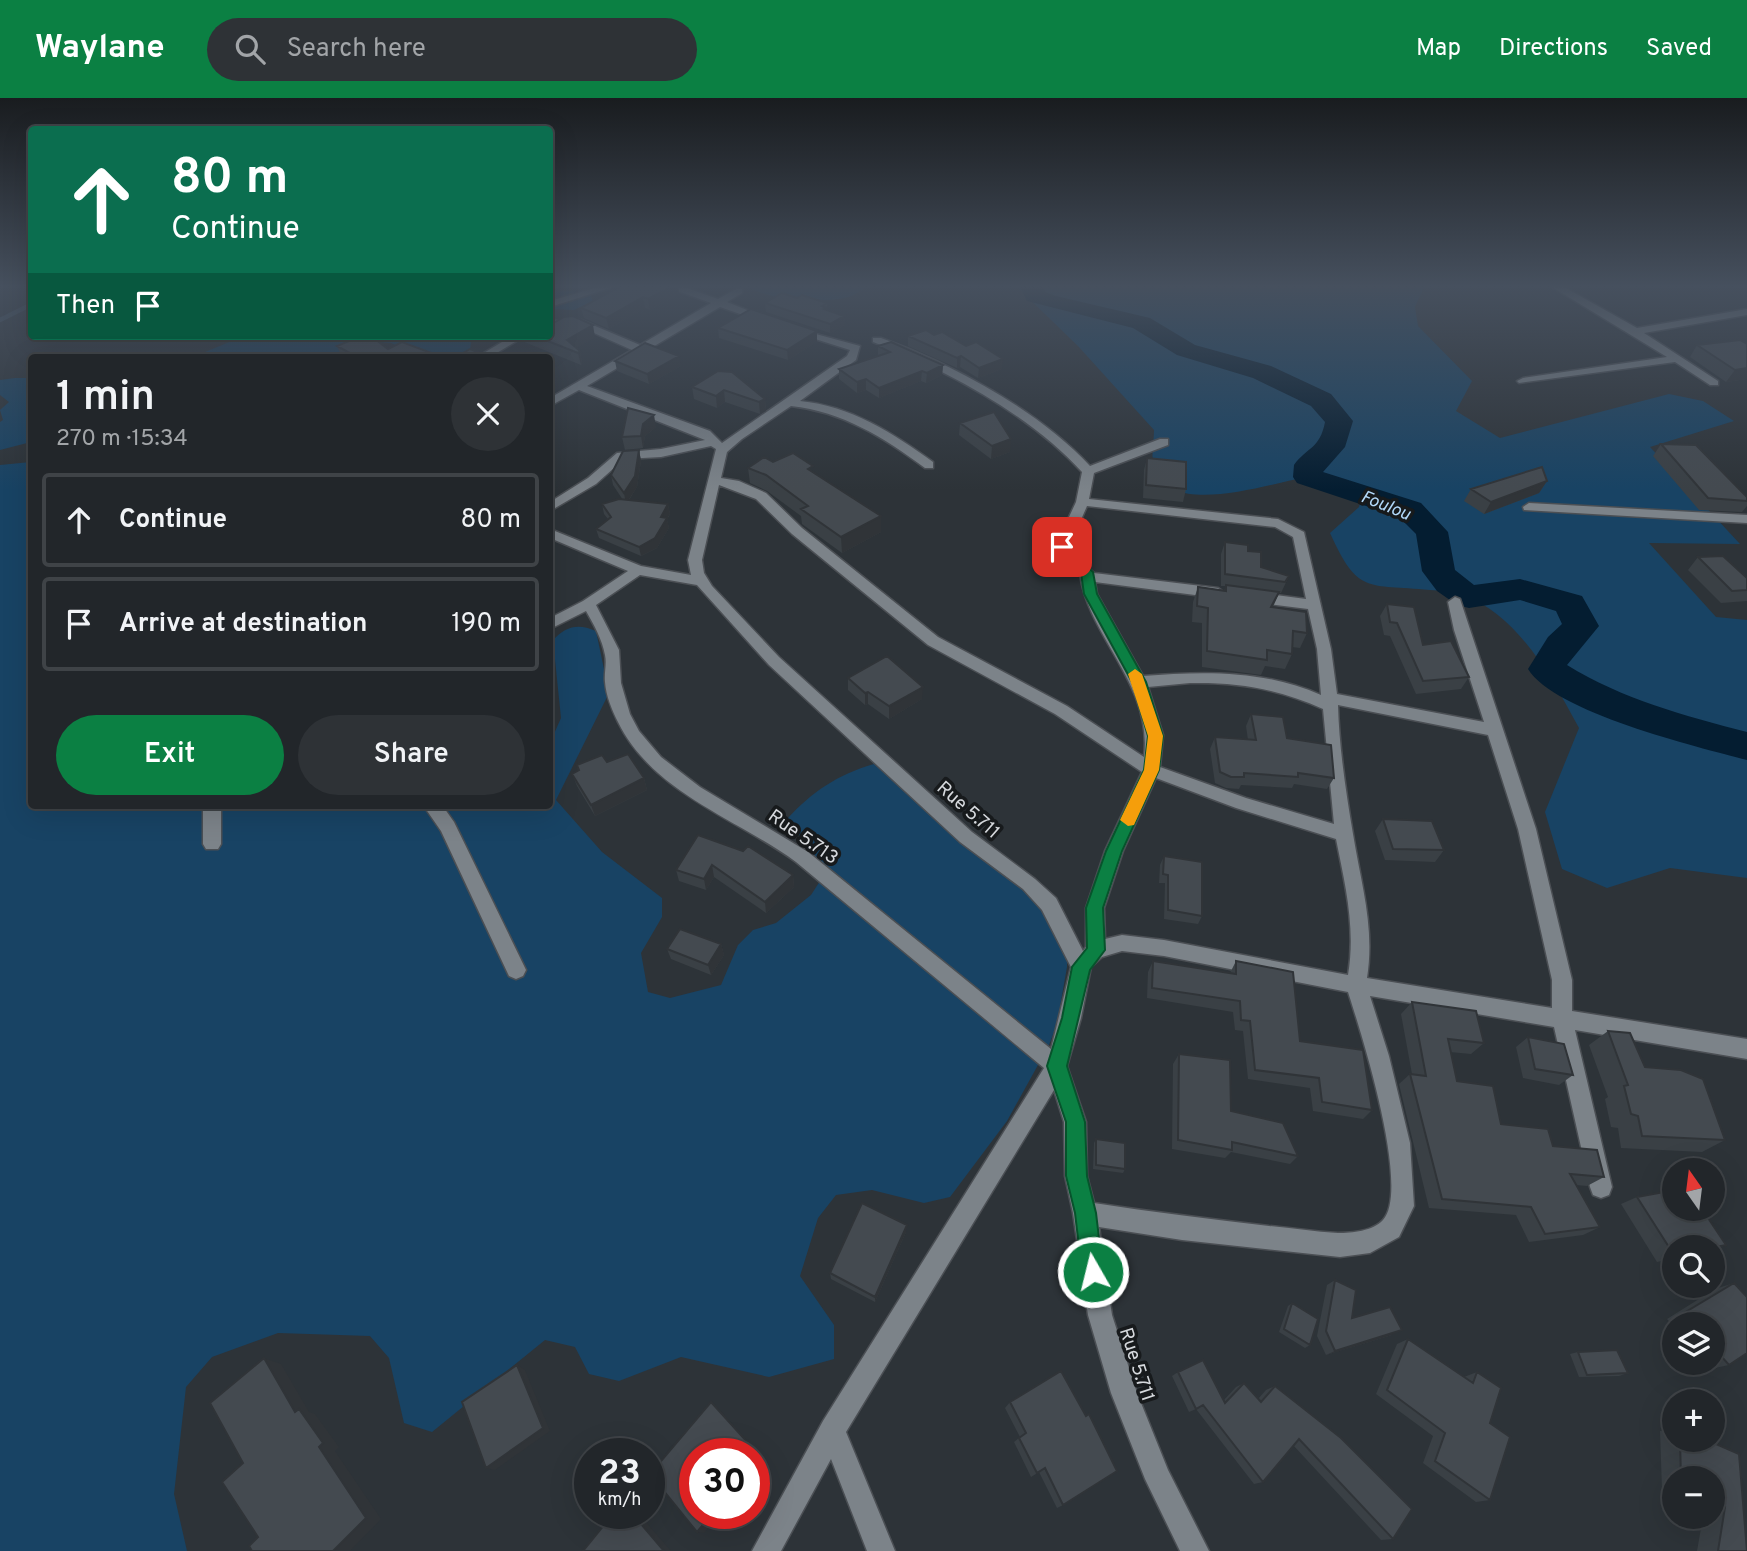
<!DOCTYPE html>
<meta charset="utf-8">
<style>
:root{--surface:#22262a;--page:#2e3236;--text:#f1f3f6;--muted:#a2a5a8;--line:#3f4347;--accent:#0b8043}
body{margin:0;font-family:Overpass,sans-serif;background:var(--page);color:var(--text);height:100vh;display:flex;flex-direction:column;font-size:26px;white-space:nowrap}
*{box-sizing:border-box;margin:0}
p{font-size:23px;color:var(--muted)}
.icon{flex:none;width:38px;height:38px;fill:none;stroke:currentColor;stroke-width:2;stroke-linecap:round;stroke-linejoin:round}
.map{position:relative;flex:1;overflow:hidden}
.drawer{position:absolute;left:28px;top:256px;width:525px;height:455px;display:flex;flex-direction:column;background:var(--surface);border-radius:7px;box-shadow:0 7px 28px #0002,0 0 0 2px var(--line)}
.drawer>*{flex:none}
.top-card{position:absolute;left:28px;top:28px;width:525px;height:214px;border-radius:7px;box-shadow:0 7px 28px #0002,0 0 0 2px var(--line);background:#0b6e4f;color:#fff;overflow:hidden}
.needle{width:46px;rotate:346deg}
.fabs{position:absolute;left:1662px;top:1060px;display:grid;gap:14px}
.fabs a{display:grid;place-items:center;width:63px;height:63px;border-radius:50%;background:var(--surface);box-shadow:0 7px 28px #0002,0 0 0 2px var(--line);font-size:35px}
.speed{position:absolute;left:574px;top:1340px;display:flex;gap:14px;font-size:35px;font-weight:700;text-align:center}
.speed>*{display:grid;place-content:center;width:91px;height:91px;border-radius:50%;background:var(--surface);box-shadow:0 7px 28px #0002,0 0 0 2px var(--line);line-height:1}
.speed small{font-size:18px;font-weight:400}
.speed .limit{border:10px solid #d22;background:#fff;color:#111}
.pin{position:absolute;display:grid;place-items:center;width:60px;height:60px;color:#fff;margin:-30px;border-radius:14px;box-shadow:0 4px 10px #0006}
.me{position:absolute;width:77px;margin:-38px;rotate:352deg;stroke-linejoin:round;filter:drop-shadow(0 0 5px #0008)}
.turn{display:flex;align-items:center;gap:24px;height:147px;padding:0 28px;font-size:32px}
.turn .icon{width:91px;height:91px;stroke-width:2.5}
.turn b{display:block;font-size:49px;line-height:60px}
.then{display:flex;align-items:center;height:66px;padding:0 28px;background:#0003;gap:14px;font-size:26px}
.round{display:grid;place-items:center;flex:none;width:74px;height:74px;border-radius:37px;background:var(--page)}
.overview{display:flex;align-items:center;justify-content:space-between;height:119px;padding:0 28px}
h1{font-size:42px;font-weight:600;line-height:52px}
.button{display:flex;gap:14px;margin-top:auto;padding:14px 28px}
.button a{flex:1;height:80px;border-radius:42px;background:var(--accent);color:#fff;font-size:28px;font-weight:600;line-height:80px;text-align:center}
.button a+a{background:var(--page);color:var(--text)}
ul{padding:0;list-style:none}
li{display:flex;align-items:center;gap:21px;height:94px;margin:0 14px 10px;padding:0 14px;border:4px solid var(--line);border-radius:7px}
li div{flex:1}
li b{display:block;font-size:26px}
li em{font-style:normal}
header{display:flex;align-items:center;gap:42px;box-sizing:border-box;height:98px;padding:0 35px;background:var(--accent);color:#fff}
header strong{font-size:33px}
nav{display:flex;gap:38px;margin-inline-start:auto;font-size:24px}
.search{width:490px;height:63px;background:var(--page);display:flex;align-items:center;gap:18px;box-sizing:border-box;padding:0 24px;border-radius:38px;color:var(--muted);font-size:26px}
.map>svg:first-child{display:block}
</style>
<header>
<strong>Waylane</strong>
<div class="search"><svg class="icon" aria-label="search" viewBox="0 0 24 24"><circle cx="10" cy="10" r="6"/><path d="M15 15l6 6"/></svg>Search here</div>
<nav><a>Map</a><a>Directions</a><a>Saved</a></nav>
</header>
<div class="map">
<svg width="1747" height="1453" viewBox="0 0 1747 1453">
<rect width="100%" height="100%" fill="#2d3338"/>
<path fill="#184364" d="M750,189H865C861,192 856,196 851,198C831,206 767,203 750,189Z
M1017,189H1424L1415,209L1418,228L1472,283L1456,313L1500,340L1669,296L1703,303L1734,323L1650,349L1740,446L1649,445L1716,519L1747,522V780L1670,770L1607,790L1562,771L1545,714L1579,630C1551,579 1520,519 1462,496C1453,492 1440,493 1430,492C1367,486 1358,497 1330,435L1359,409L1363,395C1348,385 1333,376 1314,378C1278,382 1178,420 1155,375C1150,365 1154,344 1154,332L1078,248Z
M550,193H572L591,198L593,203L574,212L550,211Z
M244,238H472L469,259H424L391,245L379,244L341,255L338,259H193Z
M15,280H31V344L0,352V324L3,322L0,312L9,304L0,297V282Z
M31,364L32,707H550V645L561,620L553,542C566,528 578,525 596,533L609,595L556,702L602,754L662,800V819L641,855L648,894L670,900L721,887L738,847L753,832L776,825L811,797L822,780L819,763L787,721C813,693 837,677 874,666L1038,800L1067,847V869L1057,926L1049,947L1007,1023L950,1099L924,1105L872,1092L836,1097L818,1120L800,1178L834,1227V1261L769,1279L681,1259L619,1283L589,1276L575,1249L545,1242L432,1334L404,1325L389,1260L370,1238L278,1235L212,1259L186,1289L174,1396L187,1453H0V367Z"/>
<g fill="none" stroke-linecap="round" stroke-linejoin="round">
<path stroke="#435565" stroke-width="4.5" d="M0,222L32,206"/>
<path fill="#041d31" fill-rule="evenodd" d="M1020,189H1044L1045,194L1056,198L1150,220L1195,247L1271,268L1331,296L1353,323L1345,349L1323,374L1421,405L1448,434L1455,472L1474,487L1520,481L1582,498L1599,528L1567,567C1622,601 1685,618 1747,634V662C1697,649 1554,614 1528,571L1548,539L1562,526L1556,513L1520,502L1469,510L1457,507L1437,493L1422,473L1416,436L1399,419L1297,385L1293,379L1294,367C1307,349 1320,351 1325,324L1311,308L1253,280L1177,257L1133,230L1027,203Z"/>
<defs>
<path id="minor" d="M598,189H613L550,209V203Z
M674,189H684L718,201L736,191H742V195L727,204L772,222L763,224L720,209L587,288L710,333L722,345L847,258L850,252L790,233V229L860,248L856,262L800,303C851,308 893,335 933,364V370H925C883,339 843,314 791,308L742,341L727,354L721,380L739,383L766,395L802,430L938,539L1067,608L1144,659C1153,586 1089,541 1080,476L1060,461L1055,449L1076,404L1082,374C1030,317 944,270 873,244V240H881C952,266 1038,312 1090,368L1160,341H1168V347L1094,375L1089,401L1278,421L1304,434L1331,551L1337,596L1484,624L1454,532L1448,504L1455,499L1460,501L1536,731L1572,882V913L1747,941V961L1575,932L1612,1089L1609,1097L1601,1100L1593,1097L1590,1089L1554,929L1370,898L1389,958L1410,1045L1414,1108L1399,1139L1370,1155L1340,1159L1182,1142L1099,1129L1112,1217L1137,1295L1168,1372L1209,1453H1180L1145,1381L1111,1295L1088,1217L1073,1115L1065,1078L1064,1024L1054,992L846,1334L895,1453H867L831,1361L781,1453H752L823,1323L1044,970L796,764C736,720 653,695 618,624C612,612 606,598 605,584C604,575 607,566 605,557C602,541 594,527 586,513L550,531V520L583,503L628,473L550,440V431L641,468L691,477L688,462L716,351L711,348L661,359L624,361L596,386L550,413V404L588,380L617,355L661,351L705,342L579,292L550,308V300L632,252L576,227L550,229V223L581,222L640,247L711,205L675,192ZM719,387L756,401L792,436L928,547L1055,616L1142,674L1105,753L1086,810V849L1083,853L1056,800L1035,781L972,734L779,559L712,488L704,475L702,462ZM1087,408L1275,429L1293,439L1306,501L1252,494L1245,499L1252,504L1308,511L1317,551L1321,597C1264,572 1205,573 1143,578L1097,496L1095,484L1218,500L1225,495L1218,490L1094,475L1071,456L1069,449ZM640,477L697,487L769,567L960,744L1023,791L1042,812L1071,869L1051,951L808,754L700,689L661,659L639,633L630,616L621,585L619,552L596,507ZM1190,585C1238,584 1279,591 1323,611L1334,726L1246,700L1160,669L1163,637L1148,589ZM1338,607L1488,637L1518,731L1552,882V910L1367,880C1375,829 1361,786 1353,736C1346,695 1339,649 1338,607ZM1156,680L1236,710L1336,741C1345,786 1356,830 1348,877L1164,842L1122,837L1105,841L1104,810L1123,753ZM1122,853L1164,858L1348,894C1361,934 1411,1091 1383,1122C1373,1133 1352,1135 1338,1135C1315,1134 1292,1130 1269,1128C1210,1121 1152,1114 1094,1105L1087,1078L1086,1024L1067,968L1081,920L1091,869L1102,859Z
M1552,189H1564L1637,230L1747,211V217L1644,235L1718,283V287H1710L1675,264L1519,285L1517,283L1523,280L1667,259Z
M512,238H525L490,259H477Z
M1529,405L1747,417V425L1524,412L1523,409Z
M203,707H221V746L218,751H206L203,746Z
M423,707H442L454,724L526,872L523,878L516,881L509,878L441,733Z"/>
</defs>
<use href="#minor" stroke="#4b4f54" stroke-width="3"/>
<use href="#minor" fill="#7c8389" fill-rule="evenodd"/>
</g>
<path fill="#3a4045" d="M611,189H678L679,196L650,212L645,210L609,231L584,220L581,210L612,193Z
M797,200L827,205V212L844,218L845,227L830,235L766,214L765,205Z
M718,230L817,233V244L788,262L719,240Z
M934,237L1002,271L978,280L960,269L957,270L908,248V238Z
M521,238H550L595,239L576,250L580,253L582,265L581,267L522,243Z
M1740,242L1747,281L1726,284L1690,259L1697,247Z
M337,248L388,251L442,259H342Z
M878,248L943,267L942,277L926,285L921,283L879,300L866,292L857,295L839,281V271L878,258Z
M615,263L681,268L649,286L617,273Z
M732,274L765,301L766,313L760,316L725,304L717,310L694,301L692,289Z
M960,325L1010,354L991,361L959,337Z
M656,329L645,338L643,350L625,352L622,339Z
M1661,346L1747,399V408L1742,414L1699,412L1653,358Z
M639,352L641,363L637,389L629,402L668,406L670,416L667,422L669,430L657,450L641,458L599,440L596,431L608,421L604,416L602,406L623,402L613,387L611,377Z
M1147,360L1186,391L1183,404L1143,400L1144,372Z
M773,364L813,374L881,434L842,455L802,426L801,418L767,393L750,385L748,370Z
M1547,383L1539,395L1484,416L1464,403L1471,391Z
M1225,444L1248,453L1261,469L1289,478L1281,495H1279L1273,509L1307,535L1300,550L1292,549V556L1285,571L1265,568L1261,577L1202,569V525L1192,524L1193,504L1198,489L1224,493L1226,488H1221V456Z
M1698,459L1747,480V503L1721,505L1688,472Z
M1387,506L1423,547L1469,579L1461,591L1416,596L1390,538L1384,537L1380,518Z
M848,580L922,601L889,621L868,606L865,607L848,592Z
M1251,616L1287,640L1334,680L1327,691L1294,686L1292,690L1241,687L1239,691L1226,690L1215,685L1210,651L1215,639L1248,642L1246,628Z
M607,664L644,680L647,692L595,718L577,688L572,676L578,673L577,667Z
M1383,721L1444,752L1435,764L1385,762L1375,733Z
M698,737L793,777L794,789L766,815L714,779L706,792L679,783L676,772Z
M1164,758L1202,818L1198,826L1164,821L1165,785H1159L1160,767Z
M721,846L724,857L711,877L671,861L667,851Z
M1153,863L1230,875L1236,863L1300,943L1372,1012L1363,1021L1313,1013L1310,990L1248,981L1243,933L1235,932L1233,914L1147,900L1148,874Z
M1412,904L1484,945L1471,956L1450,954L1457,983L1501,1026L1553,1048L1604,1079L1587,1088L1576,1087L1600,1129L1583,1137L1529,1144L1516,1117L1429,1110L1399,986L1410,976H1412L1401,916Z
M1608,933L1645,969L1725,1042L1702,1054L1621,1050L1618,1030L1611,1029L1605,1001L1608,999L1589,947Z
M1528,939L1573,977L1559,987L1523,980L1516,949Z
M1179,956L1231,1013L1298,1058L1290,1066L1231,1054L1225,1060L1172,1051L1173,966Z
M1096,1041L1125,1071L1123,1075L1093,1071L1094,1045Z
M1637,1099L1726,1147L1713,1152V1150H1675V1160L1657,1164L1621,1106Z
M906,1134L875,1204L831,1181L830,1175Z
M1335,1182L1352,1220L1392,1237L1326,1257L1317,1238L1327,1187Z
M1734,1185L1729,1267L1710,1271L1705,1265H1713V1227H1675V1230L1667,1221L1715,1191Z
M1292,1205L1310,1247L1305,1250L1279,1234L1288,1208Z
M1408,1241L1464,1279L1477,1274L1490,1325V1402L1476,1404L1423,1365L1433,1338L1376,1296L1397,1246Z
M1578,1254L1628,1275L1619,1278L1579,1279L1570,1256Z
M1178,1274L1224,1302L1236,1289L1244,1285L1258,1301L1266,1292L1275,1288L1393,1441L1381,1442L1293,1347L1263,1384L1254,1386L1196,1311L1189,1314L1172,1278Z
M1010,1304L1063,1407L1057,1410L1039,1374L1031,1379L1014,1344L1020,1339L1005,1310Z
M1675,1331V1342H1707L1746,1447L1747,1453H1697L1703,1419H1713V1381H1675V1397L1662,1392L1660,1333Z"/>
<path fill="#303438" d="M671,189H678L679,196L650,212L648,201Z
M643,199L645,210L609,231L606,220Z
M844,218L845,227L830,235V226Z
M593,227L595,239L572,253L567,242Z
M817,233V244L788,262L787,252Z
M580,253L582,265L581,267L578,255Z
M679,258L681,268L649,286L647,276Z
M961,258L960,269L957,270V260Z
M1003,261L1002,271L978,280L979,270Z
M943,267L942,277L926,285L927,275Z
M1747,270V281L1726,284L1735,272Z
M922,273L921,283L879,300V290Z
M866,281V292L857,295V284Z
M724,292L725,304L717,310L716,298Z
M765,301L766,313L760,316L759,304Z
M654,317L656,329L645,338L643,350L641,338L643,326Z
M1011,341L1010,354L991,361L992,348Z
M639,352L641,363L637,389L626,406L624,395Z
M1547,383L1539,395L1484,416L1491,404Z
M553,385L555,391L550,394V387Z
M668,406L670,416L667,421L669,430L657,450L641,458L639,449L661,419Z
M881,418V434L842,455L841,439Z
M923,589L922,601L889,621V608Z
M868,594V606L865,607V595Z
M644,680L647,692L595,718L591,707Z
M712,767L714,779L706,792L704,781Z
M793,777L794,789L766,815L765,804Z
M721,846L724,857L711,877L708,867Z
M907,1127L906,1134L875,1204V1199Z
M1402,1232L1392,1237L1326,1257L1335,1253Z
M264,1260L281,1266L309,1314L315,1316L339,1349L335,1353L381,1421L350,1453H333L295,1314Z
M517,1267L525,1272L550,1333L495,1372L486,1370Z
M717,1309L763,1361L754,1373V1364Z
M615,1416L623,1417L635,1431L626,1429Z
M712,1416H719L704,1435L697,1434Z
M635,1419L643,1421L671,1453H664Z"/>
<path fill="#444a50" stroke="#303438" stroke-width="2" d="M615,189H671L648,201L643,199L606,220L581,210L617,190Z
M782,195L797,200L802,197L827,205L822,208L827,210L824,211L844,218L830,226L765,205Z
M751,211L817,233L787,252L718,230Z
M573,218L593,227L567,242L580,253L578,255L535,238H550V227L564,219Z
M926,232L934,237L942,234L966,248L976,244L1003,261L979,270L961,258L957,260L908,238Z
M361,238H371L388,251L402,244L442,259H392L384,256L378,259H369L364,258L357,259L337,248Z
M1740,242L1747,246V270L1735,272L1697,247Z
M891,244L943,267L927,275L922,273L879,290L866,281L857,284L839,271L890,254L878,248Z
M645,245L679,258L647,276L615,263Z
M470,251L490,259H456Z
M718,273L732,274L765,301L759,304L724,292L716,298L692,289Z
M628,310L654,317L643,326L641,338L622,339Z
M994,314L1011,341L992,348L960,325Z
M1661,346L1696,347L1747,399V403L1708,400Z
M639,352L635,378L624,395L611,377L623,353Z
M793,355L813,368L808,371L881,418L841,439L801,411L808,408L766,377L748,370L764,359L773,364Z
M1147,360L1186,364V391L1146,387Z
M1542,369L1547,383L1491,404L1471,391Z
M619,401L668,406L661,419L667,420L655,440L639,449L596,431L611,419L602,406Z
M1225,444L1248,447V453L1261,454V469L1289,478L1285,484L1225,476Z
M1723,458L1747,480V492L1732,493L1698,459Z
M1226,487L1279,494L1271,509L1306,514L1307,535L1293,533L1292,556L1267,552V562L1207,553L1208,510L1197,508L1198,489L1226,493Z
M1387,506L1414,509L1423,547L1451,543L1469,579L1423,583L1397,525L1390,524Z
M887,558L923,589L889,608L868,594L865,595L848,580Z
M1251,616L1283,619L1287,640L1331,647L1334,680L1298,675V679L1244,675V679H1231L1220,674L1215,639L1256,642Z
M628,656L644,680L591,707L572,676L579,672L577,667L602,657L607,664Z
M1383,721L1432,723L1444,752L1393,751Z
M698,737L743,753L748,748L793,777L765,804L712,767L704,781L676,772Z
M1164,758L1202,764V818L1168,812V777L1163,776Z
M680,831L721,846L708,867L667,851Z
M1153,863L1236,876V863L1293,874L1300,943L1363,952L1372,1012L1322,1004L1319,980L1255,972L1250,923L1241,922L1240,903L1152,890Z
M1412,904L1476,913L1484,945L1448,941L1457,983L1493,988L1501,1026L1548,1031L1553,1048L1597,1052L1604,1079L1570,1076L1600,1129L1545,1136L1531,1109L1442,1101L1410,976L1426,978Z
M1608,933L1630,935L1645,969L1681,972L1703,981L1725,1042L1642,1038L1638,1018L1631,1016L1624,988L1628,987Z
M1528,939L1564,946L1573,977L1535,971Z
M1179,956L1230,962L1231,1013L1283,1025L1298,1058L1232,1044V1052L1178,1042Z
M1096,1041L1125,1045V1071L1096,1067Z
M1675,1092V1111H1702L1726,1147L1711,1150H1675V1157H1674L1637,1099Z
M862,1105L907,1127L875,1199L830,1175Z
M1335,1182L1356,1192L1352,1220L1390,1209L1402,1232L1335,1253L1326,1233Z
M1734,1185L1747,1199V1255L1729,1267L1713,1249V1227H1694L1684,1215Z
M1292,1205L1318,1221L1310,1247L1284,1231Z
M1408,1241L1473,1285L1477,1274L1501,1290L1490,1325L1510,1339L1490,1402L1435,1363L1445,1335L1387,1292Z
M1617,1252L1628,1275L1587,1277L1578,1254Z
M264,1260L295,1314L299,1311L323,1345L319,1349L366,1420L333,1453H252L249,1448L258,1439L222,1384L243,1365L210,1305Z
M1203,1262L1225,1305L1244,1285L1261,1304L1275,1288L1341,1340L1412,1411L1393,1441L1299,1341L1263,1384L1203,1307L1196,1311L1178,1274Z
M517,1267L543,1330L486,1370L462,1304Z
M1061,1273L1086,1318L1089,1316L1117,1373L1063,1407L1045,1370L1037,1375L1019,1340L1026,1335L1010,1304Z
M711,1304L759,1357L754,1364V1356H695V1416H712L697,1434L650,1376Z
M1680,1342H1707L1739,1356L1747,1453H1718L1725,1409L1713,1404V1381H1681Z
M626,1344L636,1356H615Z
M613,1416H615L626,1429L635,1419L664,1453H583Z"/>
<linearGradient id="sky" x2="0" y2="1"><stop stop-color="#191c1f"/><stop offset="0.48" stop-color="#46505e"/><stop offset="1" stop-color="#46505e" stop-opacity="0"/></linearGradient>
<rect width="1747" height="392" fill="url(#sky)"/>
<path fill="#0b8043" stroke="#07532c" stroke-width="2" d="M1062,445L1093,474L1097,496L1146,584L1163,638L1159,672L1122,753L1103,810L1105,852L1090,872L1067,968L1085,1024L1087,1078L1096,1115L1103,1174L1100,1182L1093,1185L1085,1182L1082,1174L1075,1115L1066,1078V1024L1047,968L1062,920L1072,869L1087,850L1086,810L1106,753L1144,672L1148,638L1132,584L1084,496L1081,475L1060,460L1056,449Z"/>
<path fill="#f59e0b" d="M1135,571L1142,576L1163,638L1159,672L1134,727L1128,728L1120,722L1144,672L1148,638L1128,576Z"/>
<g text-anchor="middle" stroke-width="7" stroke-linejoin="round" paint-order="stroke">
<g font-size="18" font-style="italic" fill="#b2d9fa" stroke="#171a1c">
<text transform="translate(1386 407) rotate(22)" y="6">Foulou</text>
</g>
<g font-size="19" fill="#d6d9dd" stroke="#171a1c">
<text transform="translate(969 711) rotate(41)" y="7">Rue 5.711</text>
<text transform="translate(804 738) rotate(35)" y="7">Rue 5.713</text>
<text transform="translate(1138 1266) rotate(72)" y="7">Rue 5.711</text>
</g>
</g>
</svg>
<div class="fabs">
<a><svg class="needle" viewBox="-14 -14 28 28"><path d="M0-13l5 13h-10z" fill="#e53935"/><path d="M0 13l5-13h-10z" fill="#a2a5a8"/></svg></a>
<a><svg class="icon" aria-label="search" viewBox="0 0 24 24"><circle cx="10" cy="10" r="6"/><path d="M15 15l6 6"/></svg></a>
<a><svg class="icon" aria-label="layers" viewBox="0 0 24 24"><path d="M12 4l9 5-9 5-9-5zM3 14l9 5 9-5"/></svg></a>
<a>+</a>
<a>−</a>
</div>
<div class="speed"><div>23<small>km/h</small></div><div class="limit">30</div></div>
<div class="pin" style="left:1062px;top:449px;background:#d93025"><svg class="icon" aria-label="arrive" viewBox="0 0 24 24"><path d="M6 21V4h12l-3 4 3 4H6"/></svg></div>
<svg class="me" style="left:1093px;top:1174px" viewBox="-20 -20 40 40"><circle r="17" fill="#0b8043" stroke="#fff" stroke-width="3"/><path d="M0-11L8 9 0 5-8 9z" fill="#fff"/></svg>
<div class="top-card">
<div class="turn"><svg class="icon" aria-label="ahead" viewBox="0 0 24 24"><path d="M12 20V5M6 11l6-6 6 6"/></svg><div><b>80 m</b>Continue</div></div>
<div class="then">Then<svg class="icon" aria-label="arrive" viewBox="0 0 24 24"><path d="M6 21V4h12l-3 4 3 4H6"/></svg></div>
</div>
<section class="drawer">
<div class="overview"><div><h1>1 min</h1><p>270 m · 15:34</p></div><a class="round"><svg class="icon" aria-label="close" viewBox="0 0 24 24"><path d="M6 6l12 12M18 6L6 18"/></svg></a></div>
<ul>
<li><svg class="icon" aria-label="ahead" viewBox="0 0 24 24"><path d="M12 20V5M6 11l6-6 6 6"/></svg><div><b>Continue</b></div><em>80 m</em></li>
<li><svg class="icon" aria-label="arrive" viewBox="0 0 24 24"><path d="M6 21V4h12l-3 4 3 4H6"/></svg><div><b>Arrive at destination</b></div><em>190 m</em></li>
</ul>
<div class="button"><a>Exit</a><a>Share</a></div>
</section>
</div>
